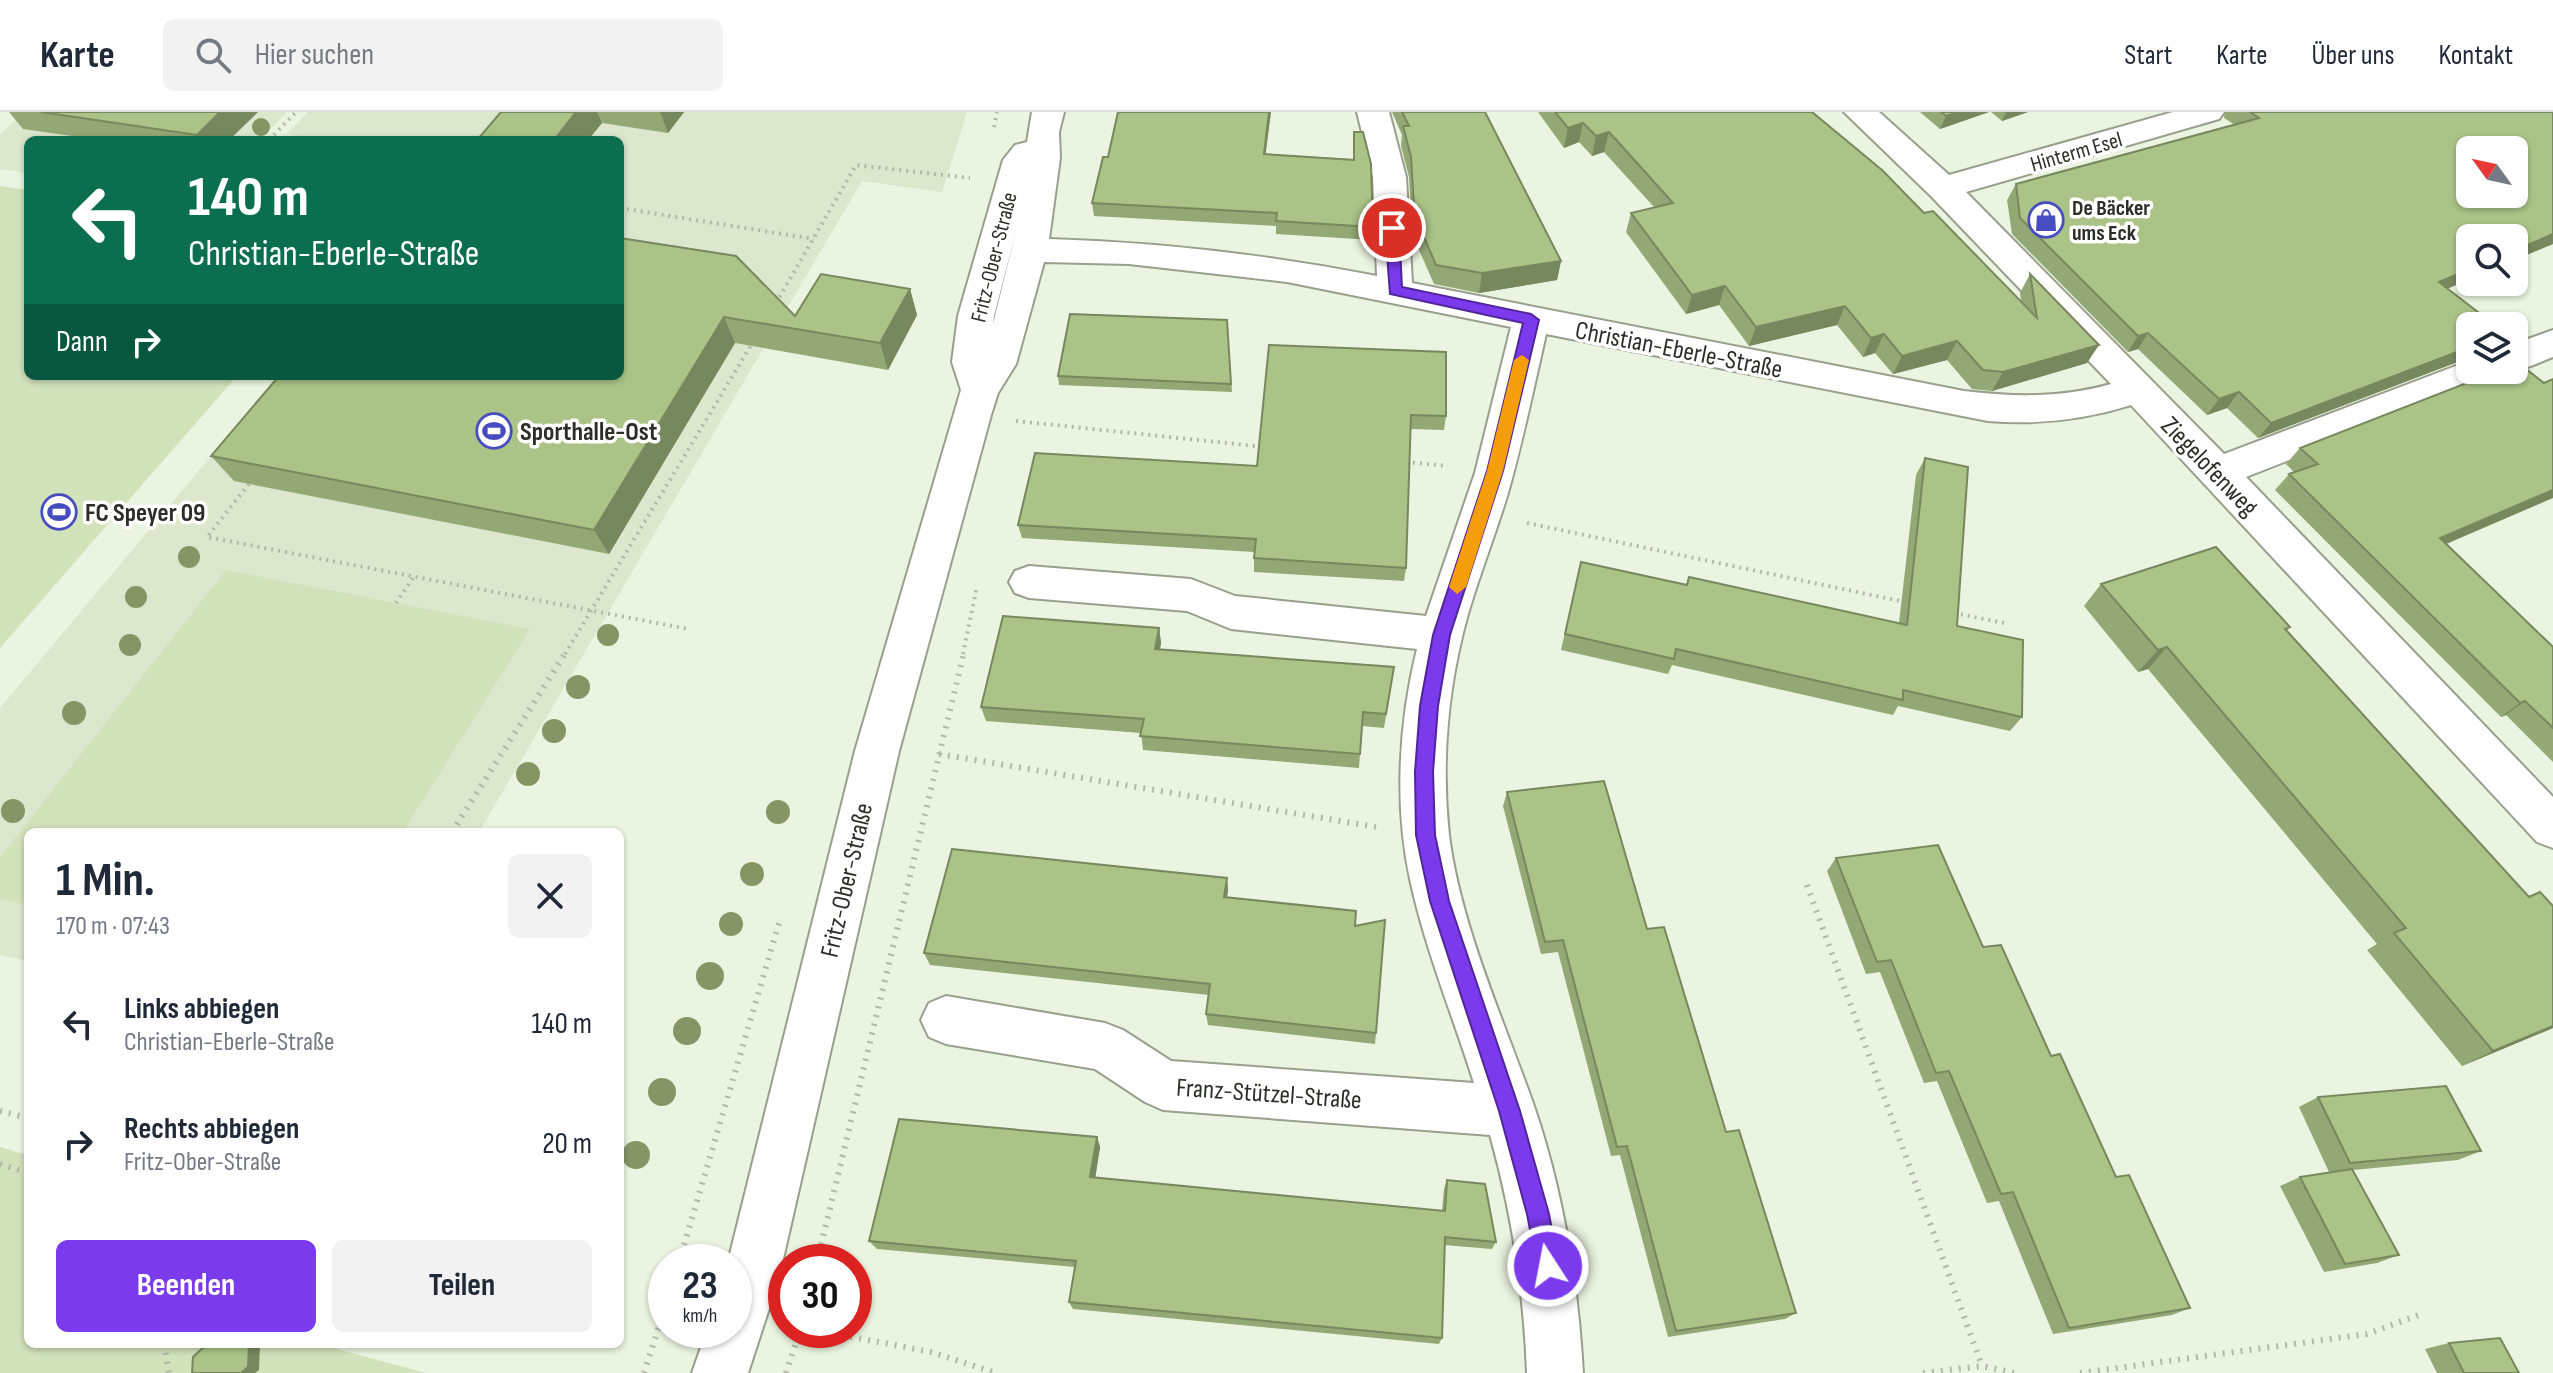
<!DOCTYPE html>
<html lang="de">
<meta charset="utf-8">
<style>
:root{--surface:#fff;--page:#f2f2f3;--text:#1f2937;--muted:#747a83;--line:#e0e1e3;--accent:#7c3aed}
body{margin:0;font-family:"Sofia Sans Condensed",sans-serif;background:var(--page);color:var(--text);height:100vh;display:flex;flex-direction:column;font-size:30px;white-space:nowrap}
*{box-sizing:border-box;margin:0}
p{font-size:26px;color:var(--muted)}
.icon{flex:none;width:44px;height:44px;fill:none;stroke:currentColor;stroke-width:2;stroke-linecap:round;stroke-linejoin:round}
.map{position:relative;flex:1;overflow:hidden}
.panel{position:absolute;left:24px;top:716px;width:600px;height:520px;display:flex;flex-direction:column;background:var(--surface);border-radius:12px;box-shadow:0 2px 6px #0004}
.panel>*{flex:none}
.top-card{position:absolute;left:24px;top:24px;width:600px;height:244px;border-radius:12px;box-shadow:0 2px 6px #0004;background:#0b6e4f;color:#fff;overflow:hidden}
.needle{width:52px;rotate:303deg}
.controls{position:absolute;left:2456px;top:24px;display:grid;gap:16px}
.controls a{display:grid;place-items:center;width:72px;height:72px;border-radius:12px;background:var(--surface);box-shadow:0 2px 6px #0004;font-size:40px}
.speed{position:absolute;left:648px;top:1132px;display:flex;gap:16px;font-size:40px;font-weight:700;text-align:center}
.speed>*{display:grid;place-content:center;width:104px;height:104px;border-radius:50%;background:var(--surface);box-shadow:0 2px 6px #0004;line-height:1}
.speed small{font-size:20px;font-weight:400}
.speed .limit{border:12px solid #d22;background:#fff;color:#111}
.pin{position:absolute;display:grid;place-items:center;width:68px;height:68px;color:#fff;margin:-34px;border:4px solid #fff;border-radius:50%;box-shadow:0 2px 8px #0007}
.me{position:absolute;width:88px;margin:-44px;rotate:349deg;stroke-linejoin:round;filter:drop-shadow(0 0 6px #0008)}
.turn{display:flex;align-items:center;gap:28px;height:168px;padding:0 32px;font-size:36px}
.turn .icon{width:104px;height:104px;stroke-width:2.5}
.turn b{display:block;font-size:56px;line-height:68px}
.then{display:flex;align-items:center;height:76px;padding:0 32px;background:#0003;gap:16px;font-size:30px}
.round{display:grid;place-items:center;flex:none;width:84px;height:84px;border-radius:12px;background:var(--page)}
.head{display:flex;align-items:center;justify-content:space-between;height:136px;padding:0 32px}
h1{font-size:48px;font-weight:700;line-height:60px}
.action{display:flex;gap:16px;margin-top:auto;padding:16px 32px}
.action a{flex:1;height:92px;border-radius:12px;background:var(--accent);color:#fff;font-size:32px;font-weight:700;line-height:92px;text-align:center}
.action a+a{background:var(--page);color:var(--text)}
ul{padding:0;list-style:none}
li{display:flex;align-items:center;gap:24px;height:120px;padding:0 32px}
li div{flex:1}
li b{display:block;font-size:30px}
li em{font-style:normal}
header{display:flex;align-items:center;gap:48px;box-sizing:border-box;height:112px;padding:0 40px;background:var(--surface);border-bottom:2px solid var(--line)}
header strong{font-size:38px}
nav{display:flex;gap:44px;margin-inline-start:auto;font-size:28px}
.search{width:560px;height:72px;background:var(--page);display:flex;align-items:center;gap:20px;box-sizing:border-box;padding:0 28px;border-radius:12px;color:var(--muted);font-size:30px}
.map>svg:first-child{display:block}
</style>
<header>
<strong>Karte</strong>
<div class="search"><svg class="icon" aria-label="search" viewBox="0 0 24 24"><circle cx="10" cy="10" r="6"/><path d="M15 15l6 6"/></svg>Hier suchen</div>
<nav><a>Start</a><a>Karte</a><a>Über uns</a><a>Kontakt</a></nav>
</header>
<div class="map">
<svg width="2553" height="1261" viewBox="0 0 2553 1261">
<rect width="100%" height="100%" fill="#ebf4e0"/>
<path fill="#dce7ce" d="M25,0H287L260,28H28V61L0,57V22Z
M308,0H967L942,80L862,69L479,720H28V849L0,843V596L278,264H620V28H319L287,22Z"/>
<path fill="#d2e2bb" d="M0,74L28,78V264H237L0,536Z
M226,458L530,517L403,720H28V793L0,787V745Z
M0,1035L28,1043V1232H318L426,1261H0Z"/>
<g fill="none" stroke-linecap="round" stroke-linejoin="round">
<defs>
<path id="minor" d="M1032,0H1064L1059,20L1060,46L1049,127C1159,130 1268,143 1377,164L1373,65L1357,0H1389L1406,65L1412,171L1964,279C2015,285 2061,286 2111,272L1931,84L1844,0H1879L1949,63L2173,0H2224L2219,7L1966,80L2224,342L2469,249L2470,258H2500L2495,267L2246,365L2553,685V736L2537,730L2131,293C2083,308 2038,313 1988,309L1546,222C1534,275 1523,328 1508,381C1496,421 1480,461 1468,502C1448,573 1441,649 1449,723C1460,812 1504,909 1534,994C1563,1079 1578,1171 1583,1261H1527C1524,1180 1512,1101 1490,1023L1163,998L1145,990L1095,957L946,932L929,925L921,908L929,891L946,884L1105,911L1123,918L1171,949L1474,971C1453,904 1425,837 1410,767C1394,693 1399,610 1417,537L1231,517L1187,499L1029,486L1015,481L1009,470L1015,459L1029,454L1191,467L1235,484L1426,504L1475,361L1511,215L1287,170L1129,152L1044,150L1016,252L998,281L991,303L899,639L778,1169L748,1261H692L707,1218H734V1150H728L855,639L961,278L952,250L958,204L1003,48L1015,33L1027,30ZM1016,119L993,212L994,204Z
M2553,218V245C2540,250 2525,258 2511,258H2514V232Z"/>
</defs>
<use href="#minor" stroke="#98a08d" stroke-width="4"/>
<path stroke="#b1b8a8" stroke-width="4" stroke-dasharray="2 5" stroke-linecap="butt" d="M994,15L997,0
M269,28L296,0
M620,96L814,127
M776,191L856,53L970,66
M1016,309L1265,335
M1406,350L1448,354
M249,372L207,425L688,517
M1527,411L1905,490
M396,491L415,463
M1954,501L2004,511
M565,542L753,230
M963,542L977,474"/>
<path stroke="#b1b8a8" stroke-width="6" stroke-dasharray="2 7" stroke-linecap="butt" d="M939,642L1376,715
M452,720L566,540
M1807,773L1982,1254
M0,999L28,1006
M0,1052L28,1061
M679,1150L780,808
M817,1150L964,540
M815,1218L931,1240L996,1261
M164,1232L169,1261
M644,1261L666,1193
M786,1261L800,1218
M1923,1261L1982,1254L2016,1261
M2080,1261L2367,1222L2424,1201"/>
<use href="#minor" fill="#fff" fill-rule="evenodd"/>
</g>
<g fill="#869566">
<circle cx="261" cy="15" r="9"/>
<circle cx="189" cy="445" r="11"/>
<circle cx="136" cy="485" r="11"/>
<circle cx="608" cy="523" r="11"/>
<circle cx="130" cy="533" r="11"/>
<circle cx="578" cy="575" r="12"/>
<circle cx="74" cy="601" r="12"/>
<circle cx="554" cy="619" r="12"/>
<circle cx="528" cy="662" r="12"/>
<circle cx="13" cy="699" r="12"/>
<circle cx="778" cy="700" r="12"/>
<circle cx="752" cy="762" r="12"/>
<circle cx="731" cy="812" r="12"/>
<circle cx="710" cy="864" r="14"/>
<circle cx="687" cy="919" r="14"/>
<circle cx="662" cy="980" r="14"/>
<circle cx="636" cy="1043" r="14"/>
</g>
<path fill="#93a874" d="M9,0H258L229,28H100L23,17Z
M501,0H684L668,21L602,11L588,28H477Z
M1271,0L1265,42L1353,47L1354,20L1373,115V128L1276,122V114L1094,104L1092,91L1108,45Z
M1392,0H1485L1561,149L1557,168L1479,181L1434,172L1416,131H1413L1409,65L1401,34L1402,23Z
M1538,0H1812L2021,190L2020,181L2030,162L2087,251L1992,279L1972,277L1947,248L1893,262L1875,241L1863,245L1837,213L1749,234L1719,193L1686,202L1626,120L1631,101L1654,95L1604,40L1592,44L1579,30L1564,36Z
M1920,0H1989L1940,17Z
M1991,0H2028L2002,9Z
M2225,0H2553V132L2514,148V126H2470V167L2447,177L2470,214V250L2468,246L2258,326L2227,296L2207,303L2138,237L2128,240L2012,122L2007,88L2016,72L2235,13L2224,6Z
M620,126L795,204L910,177L917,203L888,258L735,231L609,442L234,369L211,344Z
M1227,208L1232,280L1059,273L1058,264Z
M1269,233L1446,304L1444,318L1411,317L1406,456L1404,469L1254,460V440L1022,426L1018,413L1257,354Z
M2300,336L2446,432L2553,535V650L2506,603L2501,605L2275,378L2289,362L2294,360L2286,352Z
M1925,346L1957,514L2022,605L2010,619L1898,594L1893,603L1672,553L1668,562L1561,538L1581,450L1686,473L1689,465L1899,511L1916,363Z
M2101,472L2290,515L2287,518L2529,785L2553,916L2462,954L2367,838L2377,832L2148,557L2138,560L2084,494Z
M1159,516L1161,531L1160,537L1394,555L1384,616L1362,614L1359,656L1143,638L1141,621L986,609L981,595Z
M1507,680L1647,817L1796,1201L1785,1207L1668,1225L1620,1043L1611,1044L1558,840L1541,842L1503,694Z
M1836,746L1983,835L2051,944L2116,1065L2190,1196L2172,1203L2053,1222L1999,1089L1987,1091L1937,969L1924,971L1880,860L1866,862L1827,759Z
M1227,766L1228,778L1227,785L1355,814L1376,921L1375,932L1208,913L1206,902L1209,883L930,853L924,841Z
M2318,985L2481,1039L2458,1048L2353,1058L2399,1143L2377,1151L2324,1160L2280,1074L2300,1065L2329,1060L2299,995Z
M1097,1025L1100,1035L1095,1066L1442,1099L1444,1077L1447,1068L1496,1130L1492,1137L1444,1133L1442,1226L1439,1232L1073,1197L1069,1190L1075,1155L877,1137L869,1129Z
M2449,1231L2519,1261H2437L2425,1237Z"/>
<path fill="#78885e" d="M220,0H258L229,28H200L197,23Z
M576,0H597L602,11L588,28H554Z
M660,0H684L668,21Z
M1269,0H1271L1264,55V42Z
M1958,0H1989L1940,17L1946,4Z
M2006,0H2028L2002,9Z
M1583,11L1579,30L1564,36L1568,16Z
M1609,20L1604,40L1592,44L1596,24Z
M2553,122V132L2514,148V139Z
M1561,149L1557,168L1479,181L1482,161Z
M2470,157V167L2425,186L2439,170Z
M1725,174L1719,193L1686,202L1692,183Z
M910,177L917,203L888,258L880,231Z
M1845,194L1837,213L1749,234L1756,215Z
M2483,204L2473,214H2470V218L2465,211Z
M724,205L735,231L609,442L594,418Z
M2148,221L2138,237L2128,240L2138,224Z
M1884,222L1875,241L1863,245L1871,226Z
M1957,229L1947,248L1893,262L1902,244Z
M2099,233L2087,251L1992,279L2003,260Z
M2470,235V244L2468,246L2258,326L2271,311Z
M2239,280L2227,296L2207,303L2219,287Z
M2553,378V386L2423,442L2440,426Z
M1159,516L1161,531L1157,552L1155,537Z
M2167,535L2148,557L2138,560L2158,538Z
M2525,589L2506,603L2501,605L2520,591Z
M1227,766L1228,778L1225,797L1224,785Z
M2553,914V916L2462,954L2493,939Z
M1097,1025L1100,1035L1094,1074L1090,1065Z
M249,1232H260L259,1258L255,1261H241Z"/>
<path fill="#abc387" stroke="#78885e" stroke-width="2" fill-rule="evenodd" d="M41,0H220L197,23Z
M501,0H576L554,28H477Z
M1118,0H1269L1264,42L1354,48V20H1363L1371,52L1373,115L1276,109L1277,101L1092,91L1103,45H1108Z
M1402,0H1485L1561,149L1482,161L1436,153L1418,111H1415L1411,45L1403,14H1409Z
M1555,0H1812L1882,58L1924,101L1933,99L2037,206L2030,162L2099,233L2003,260L1983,258L1957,229L1902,244L1884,222L1871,226L1845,194L1756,215L1725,174L1692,183L1631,101L1673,91L1609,20L1596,24L1583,11L1568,16Z
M1941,0H1958L1946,4Z
M2250,0H2553V122L2514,139V126H2470V157L2439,170L2483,204L2465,211L2470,215V235L2271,311L2239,280L2219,287L2148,221L2138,224L2020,106L2016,72L2259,6ZM2470,38H2514V82H2470Z
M620,126L736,144L795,204L821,162L910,177L880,231L724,205L594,418L211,344L279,264H620Z
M1070,202L1227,208L1231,272L1058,264Z
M1269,233L1446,240V304L1411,303L1406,456L1254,446L1256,427L1018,413L1035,341L1257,354Z
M2516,249L2544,271L2553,267V378L2440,426L2553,535V616L2525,589L2520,591L2289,362L2318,352L2300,336L2500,258H2514V251Z
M1925,346L1968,355L1957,514L2023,528L2022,605L1903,578V588L1676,537L1674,547L1565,522L1581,450L1687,473L1689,465L1907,513Z
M2216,435L2290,515L2285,517L2529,785L2540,780L2553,794V914L2493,939L2394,821L2406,816L2167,535L2158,538L2101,472Z
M1003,504L1159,516L1155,537L1394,555L1386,602L1363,600L1360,642L1140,624L1144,607L981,595Z
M1604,669L1647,817L1664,815L1726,1020L1739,1018L1796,1201L1676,1219L1627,1034L1617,1035L1563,828L1545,830L1507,680Z
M1938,733L1983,835L2001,833L2051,944L2060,942L2116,1065L2129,1063L2190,1196L2069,1216L2013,1080L2001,1082L1949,959L1936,961L1891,848L1877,850L1836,746Z
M952,737L1227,766L1224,785L1356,799L1355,814L1385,808L1376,921L1206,902L1210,872L924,841Z
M2446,974L2481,1039L2350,1051L2318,985Z
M899,1007L1097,1025L1090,1065L1445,1099L1447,1068L1485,1072L1496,1130L1445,1125L1442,1226L1069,1190L1076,1149L869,1129Z
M2352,1057L2399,1143L2345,1152L2300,1065Z
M2500,1226L2519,1261H2464L2449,1231Z
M207,1232H249L248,1255L241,1261H192L193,1245Z"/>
<path fill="#7c3aed" stroke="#51269a" stroke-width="2" d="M1392,111L1399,116L1402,175L1531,202L1539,208L1503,359L1450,523L1438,594L1433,660L1435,723L1449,789L1520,999L1549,1102L1559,1154L1556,1162L1548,1165L1540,1162L1537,1154L1527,1102L1499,999L1430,789L1416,723L1415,660L1420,594L1433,523L1487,359L1523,211L1390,182L1385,116Z"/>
<path fill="#f59e0b" d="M1522,243L1529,248L1503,359L1466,475L1457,482L1449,475L1487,359L1514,248Z"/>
<defs>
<symbol id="shop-ring" viewBox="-11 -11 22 22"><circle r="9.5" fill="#fff" stroke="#484cc1" stroke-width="1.5"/><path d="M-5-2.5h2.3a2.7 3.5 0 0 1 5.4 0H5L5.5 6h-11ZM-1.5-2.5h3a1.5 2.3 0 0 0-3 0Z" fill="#484cc1"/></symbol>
<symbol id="stadium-ring" viewBox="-11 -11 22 22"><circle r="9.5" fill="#fff" stroke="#484cc1" stroke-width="1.5"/><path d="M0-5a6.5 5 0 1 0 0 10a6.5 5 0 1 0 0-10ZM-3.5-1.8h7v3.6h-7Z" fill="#484cc1"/></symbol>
</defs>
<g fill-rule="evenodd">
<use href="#shop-ring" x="2026" y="88" width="40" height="40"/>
<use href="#stadium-ring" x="474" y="299" width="40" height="40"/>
<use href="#stadium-ring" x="39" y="380" width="40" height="40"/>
</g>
<g text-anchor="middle" stroke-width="7" stroke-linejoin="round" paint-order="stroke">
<g font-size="22" fill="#2c2f27" stroke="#fff">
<text transform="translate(2076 39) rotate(-16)" y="8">Hinterm Esel</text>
<text transform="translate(993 145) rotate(-76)" y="8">Fritz-Ober-Straße</text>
</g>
<g font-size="22" font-weight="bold" fill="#2c2f27" stroke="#fff" text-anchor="start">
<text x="2072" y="103">De Bäcker<tspan x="2072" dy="25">ums Eck</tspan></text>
</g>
<g font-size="26" fill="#2c2f27" stroke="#fff">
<text transform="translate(1679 237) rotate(11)" y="9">Christian-Eberle-Straße</text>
<text transform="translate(2210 354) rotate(46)" y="9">Ziegelofenweg</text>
<text transform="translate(846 768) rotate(-77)" y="9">Fritz-Ober-Straße</text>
<text transform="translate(1269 981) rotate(4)" y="9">Franz-Stützel-Straße</text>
</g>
<g font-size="26" font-weight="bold" fill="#2c2f27" stroke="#fff" text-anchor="start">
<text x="520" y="328">Sporthalle-Ost</text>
<text x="85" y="409">FC Speyer 09</text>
</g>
</g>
</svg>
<div class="controls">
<a><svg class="needle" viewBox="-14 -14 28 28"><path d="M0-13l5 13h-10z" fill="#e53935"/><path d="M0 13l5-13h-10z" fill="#747a83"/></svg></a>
<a><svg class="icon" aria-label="search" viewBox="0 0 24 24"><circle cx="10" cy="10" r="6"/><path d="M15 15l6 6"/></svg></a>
<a><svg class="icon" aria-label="layers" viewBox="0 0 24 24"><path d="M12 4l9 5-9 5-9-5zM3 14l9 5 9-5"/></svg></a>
</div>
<div class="speed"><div>23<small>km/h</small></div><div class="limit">30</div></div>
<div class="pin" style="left:1392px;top:116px;background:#d93025"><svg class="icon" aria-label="arrive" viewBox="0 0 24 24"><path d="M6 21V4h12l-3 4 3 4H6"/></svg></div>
<svg class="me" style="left:1548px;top:1154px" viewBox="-20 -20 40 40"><circle r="17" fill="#7c3aed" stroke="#fff" stroke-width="3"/><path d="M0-11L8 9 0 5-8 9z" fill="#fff"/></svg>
<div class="top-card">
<div class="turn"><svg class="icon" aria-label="left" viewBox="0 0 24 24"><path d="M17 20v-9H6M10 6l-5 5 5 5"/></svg><div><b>140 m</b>Christian-Eberle-Straße</div></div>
<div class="then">Dann<svg class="icon" aria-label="right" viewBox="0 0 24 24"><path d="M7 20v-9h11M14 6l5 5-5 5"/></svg></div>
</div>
<section class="panel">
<div class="head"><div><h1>1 Min.</h1><p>170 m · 07:43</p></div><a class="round"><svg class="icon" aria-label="close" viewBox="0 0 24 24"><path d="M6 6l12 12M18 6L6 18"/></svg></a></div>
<ul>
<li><svg class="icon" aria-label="left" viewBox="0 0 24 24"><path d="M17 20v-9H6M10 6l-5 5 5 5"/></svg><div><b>Links abbiegen</b><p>Christian-Eberle-Straße</p></div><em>140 m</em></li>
<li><svg class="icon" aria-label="right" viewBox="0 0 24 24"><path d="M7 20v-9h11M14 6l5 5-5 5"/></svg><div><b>Rechts abbiegen</b><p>Fritz-Ober-Straße</p></div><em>20 m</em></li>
</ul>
<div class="action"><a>Beenden</a><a>Teilen</a></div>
</section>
</div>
